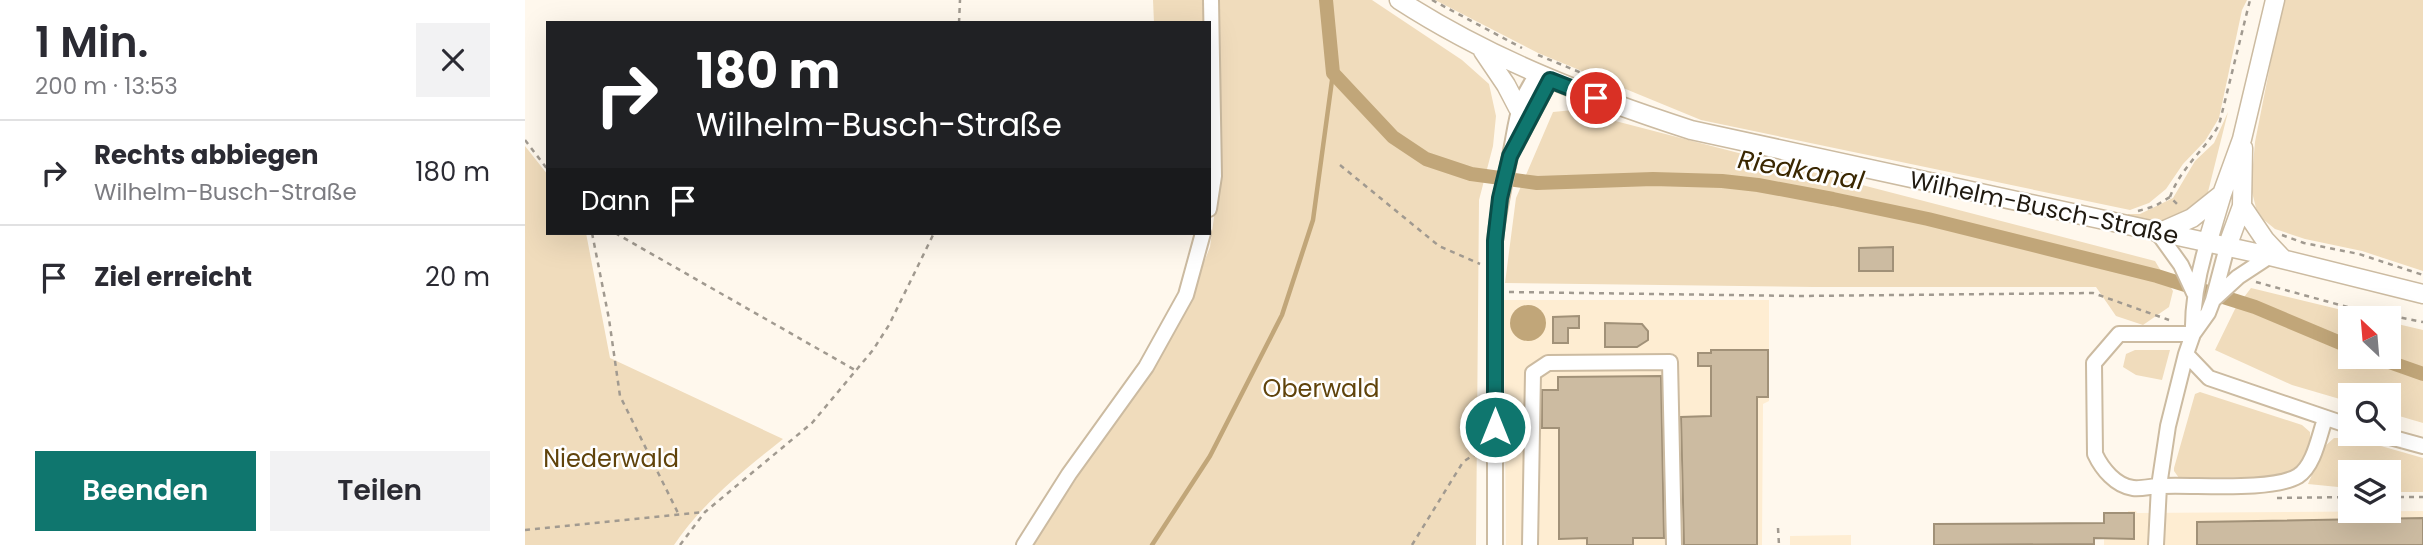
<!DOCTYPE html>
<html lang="de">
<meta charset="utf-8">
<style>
:root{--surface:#fff;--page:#f2f2f3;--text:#2b2b33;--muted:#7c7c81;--line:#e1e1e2;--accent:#0f766e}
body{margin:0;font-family:Poppins,sans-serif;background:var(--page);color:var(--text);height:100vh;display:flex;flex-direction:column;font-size:26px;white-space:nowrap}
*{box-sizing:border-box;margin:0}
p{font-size:23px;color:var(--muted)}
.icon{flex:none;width:38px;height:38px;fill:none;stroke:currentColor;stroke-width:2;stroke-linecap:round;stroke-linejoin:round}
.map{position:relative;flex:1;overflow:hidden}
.drawer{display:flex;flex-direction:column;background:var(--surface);width:525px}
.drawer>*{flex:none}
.top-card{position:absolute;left:21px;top:21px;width:665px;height:214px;border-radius:0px;box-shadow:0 7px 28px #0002;background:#202124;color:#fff;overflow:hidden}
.needle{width:46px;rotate:334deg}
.fabs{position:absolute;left:1813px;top:306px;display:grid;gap:14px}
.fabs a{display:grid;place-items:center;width:63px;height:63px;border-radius:0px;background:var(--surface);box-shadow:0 7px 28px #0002;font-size:35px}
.pin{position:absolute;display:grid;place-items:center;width:60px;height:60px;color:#fff;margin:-30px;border:4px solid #fff;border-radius:50%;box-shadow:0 2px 7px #0007}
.me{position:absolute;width:77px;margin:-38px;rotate:0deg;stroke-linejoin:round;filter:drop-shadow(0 0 5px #0008)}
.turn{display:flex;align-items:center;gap:24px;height:147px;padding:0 35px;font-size:32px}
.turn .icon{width:91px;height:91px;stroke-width:2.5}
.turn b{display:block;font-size:49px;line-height:60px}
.then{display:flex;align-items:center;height:66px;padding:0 35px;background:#0003;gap:14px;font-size:26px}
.round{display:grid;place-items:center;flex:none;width:74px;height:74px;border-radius:0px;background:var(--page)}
.overview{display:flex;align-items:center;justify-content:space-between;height:119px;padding:0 35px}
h1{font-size:42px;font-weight:600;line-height:52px}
.primary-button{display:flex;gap:14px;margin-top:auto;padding:14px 35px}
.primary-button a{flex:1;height:80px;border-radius:0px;background:var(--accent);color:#fff;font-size:28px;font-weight:600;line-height:80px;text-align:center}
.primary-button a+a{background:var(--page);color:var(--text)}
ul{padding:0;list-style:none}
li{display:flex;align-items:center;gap:21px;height:105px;padding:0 35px;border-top:2px solid var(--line)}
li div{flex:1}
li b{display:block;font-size:26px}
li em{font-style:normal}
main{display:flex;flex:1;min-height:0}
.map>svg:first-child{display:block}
</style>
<main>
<section class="drawer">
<div class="overview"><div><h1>1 Min.</h1><p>200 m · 13:53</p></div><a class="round"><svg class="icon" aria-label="close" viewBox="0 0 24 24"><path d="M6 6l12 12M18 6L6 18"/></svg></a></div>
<ul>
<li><svg class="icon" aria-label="right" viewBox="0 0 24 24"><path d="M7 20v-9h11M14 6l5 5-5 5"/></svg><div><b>Rechts abbiegen</b><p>Wilhelm-Busch-Straße</p></div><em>180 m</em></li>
<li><svg class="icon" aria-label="arrive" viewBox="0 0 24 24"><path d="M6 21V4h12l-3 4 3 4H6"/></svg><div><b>Ziel erreicht</b></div><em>20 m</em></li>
</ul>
<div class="primary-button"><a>Beenden</a><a>Teilen</a></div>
</section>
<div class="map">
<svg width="1898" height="545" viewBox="0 0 1898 545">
<rect width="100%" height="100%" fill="#fff8ed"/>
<path fill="#feedd2" d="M979,300H1244V401L1238,404L1237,545H981Z
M1603,511H1611L1612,513L1898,511V545H1579V513H1603Z
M1326,535V545H1265V536Z"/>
<path fill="#f0dcbc" d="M628,0H680L679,23H629Z
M693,0H847L937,60L964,84L971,116L968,146L954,200L951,545H508L657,317L685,247L695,172Z
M910,0H1722L1717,10L1694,118L1680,141L1658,164L1641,189L1624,203L1605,210L1176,120L1013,53Z
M1758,0H1898V271L1837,251L1780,239L1750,229L1739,220L1731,208L1726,188L1730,142Z
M1048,110L1630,261L1648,291L1644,307L1618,325L1591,316L1571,287H1289L980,283L991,198L1028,112Z
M1703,112L1682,196L1648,222L1633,223L1602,217L1603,214H1615L1648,198L1670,161L1689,143Z
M0,146L23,175V233H61L85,358L258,439C218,471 178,502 149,545H0Z
M1726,288L1850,318H1825V357H1864V322L1898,330V423L1864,413V396H1825V402L1767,385L1690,350L1710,309Z
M1610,350H1645L1637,380L1611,375L1598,367L1601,354Z
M1675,392L1777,425L1785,432V440L1780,457L1773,468L1753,477L1654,478L1649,471V468L1670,394Z
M1809,438H1828L1898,458V492H1864V472H1825V479H1814L1813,487L1783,484L1799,447Z"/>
<path fill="#c1a679" d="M985 323a18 18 0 1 1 36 0a18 18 0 1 1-36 0Z"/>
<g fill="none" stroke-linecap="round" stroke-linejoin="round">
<path stroke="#c1a679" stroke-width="4.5" d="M627,545L685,456L757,315L788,220L808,73"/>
<path stroke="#c1a679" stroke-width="14" d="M801,0L808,73L868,137L901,159L946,174L1012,183L1128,179L1197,181L1233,185L1308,199L1403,219L1632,276L1730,307L1825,347
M1850,357L1898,374"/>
</g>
<path fill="#ccbba1" stroke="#a19178" stroke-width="2" d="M1368,247V271H1334V248Z
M1054,316V328H1043V343H1028V317Z
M1080,323L1117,324L1123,331V340L1112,347H1080Z
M1186,350H1243V397H1232V545H1159L1156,417L1186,416V366H1173V353H1186Z
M1136,376L1139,538H1108V545H1062V538L1034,539V428H1017V390H1033V377Z
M1579,513H1609V539L1569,538V544L1409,545V524L1579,523Z
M1898,518V545H1672V522Z"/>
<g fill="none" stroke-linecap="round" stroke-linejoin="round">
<defs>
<path id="minor" d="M991,145L1025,80
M684,209L689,176L686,0
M1633,233L1656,265L1669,293
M1689,299L1713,277L1745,256
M1668,334H1594L1569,363L1570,454C1577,469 1591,486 1608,488C1617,489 1627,486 1635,486C1669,484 1746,492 1773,476C1789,466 1794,436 1800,419
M1668,334C1667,302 1673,274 1682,244
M1661,354L1684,378L1825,426
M1854,434L1898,446
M499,545L544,474L621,367L661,295L678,233
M970,545V241C973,210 979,186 985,156C992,122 991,104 1012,75
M1005,545L1008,373L1023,363L1145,362L1149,545
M1631,545L1634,486L1643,426L1661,354L1668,334L1683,313L1688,300L1702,247"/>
<path id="major" d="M874,0C965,59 1064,97 1166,130L1745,256L1898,294
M958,51L981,85L993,108
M1717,206L1740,240L1758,259
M1633,233L1667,218L1697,194
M1682,244L1697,194L1717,139L1750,0
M1702,247L1717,206L1718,148"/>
</defs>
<use href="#minor" stroke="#ccbba1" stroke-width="18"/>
<use href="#major" stroke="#ccbba1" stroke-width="21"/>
<path stroke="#a19a90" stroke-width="2.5" stroke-dasharray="5 5" stroke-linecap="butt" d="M907,0L997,48
M434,23L435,0
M1013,55L1081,83
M0,140L23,170
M815,165L914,246L955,264
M1645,197C1656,167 1679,151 1694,125L1725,0
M1613,211L1630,206L1645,197L1655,207
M67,233L84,319L95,396L153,513
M90,233L330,370
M1757,235L1779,243L1834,254L1898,275
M1731,282L1826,308L1898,322
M984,292L1275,296L1568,293L1644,320
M1864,497H1898
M1752,498L1825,497
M1253,528L1254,545
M0,530L180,512
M155,545L180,512L287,423L348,350L364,325L409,233
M887,545L938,462L947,456L956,454"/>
<use href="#minor" stroke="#fff" stroke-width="14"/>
<use href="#major" stroke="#fff" stroke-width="18"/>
</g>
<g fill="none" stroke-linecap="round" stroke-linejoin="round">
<defs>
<path id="route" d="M970,427V241L975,198L985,156L1025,80L1071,98"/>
</defs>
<use href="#route" stroke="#0a4d48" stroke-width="18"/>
<use href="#route" stroke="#0f766e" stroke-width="12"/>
</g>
<g text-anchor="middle" stroke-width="5" stroke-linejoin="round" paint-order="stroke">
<g font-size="24" fill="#201a11" stroke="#fff">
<text transform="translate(1519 208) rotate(12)" y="8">Wilhelm-Busch-Straße</text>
</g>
<g font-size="24" fill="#60430b" stroke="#fff">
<text x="796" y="397">Oberwald</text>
<text x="86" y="467">Niederwald</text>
</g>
<g font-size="26" font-style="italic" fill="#3a2701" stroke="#fff">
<text transform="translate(1276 170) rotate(10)" y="9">Riedkanal</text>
</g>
</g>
</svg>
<div class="fabs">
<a><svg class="needle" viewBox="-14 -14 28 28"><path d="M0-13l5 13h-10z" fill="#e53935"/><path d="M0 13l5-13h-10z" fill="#7c7c81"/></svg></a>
<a><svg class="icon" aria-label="search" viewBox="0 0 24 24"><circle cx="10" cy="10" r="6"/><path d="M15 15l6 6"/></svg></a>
<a><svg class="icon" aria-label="layers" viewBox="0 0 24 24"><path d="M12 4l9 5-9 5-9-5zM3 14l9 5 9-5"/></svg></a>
</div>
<div class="pin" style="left:1071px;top:98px;background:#d93025"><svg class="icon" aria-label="arrive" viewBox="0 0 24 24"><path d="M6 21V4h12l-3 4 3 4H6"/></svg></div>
<svg class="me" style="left:970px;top:427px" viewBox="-20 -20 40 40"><circle r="17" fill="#0f766e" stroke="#fff" stroke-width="3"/><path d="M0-11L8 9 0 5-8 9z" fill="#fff"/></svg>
<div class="top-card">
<div class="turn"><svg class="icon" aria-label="right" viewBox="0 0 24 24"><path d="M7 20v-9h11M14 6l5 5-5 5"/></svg><div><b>180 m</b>Wilhelm-Busch-Straße</div></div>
<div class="then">Dann<svg class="icon" aria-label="arrive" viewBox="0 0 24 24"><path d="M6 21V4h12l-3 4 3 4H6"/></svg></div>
</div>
</div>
</main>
